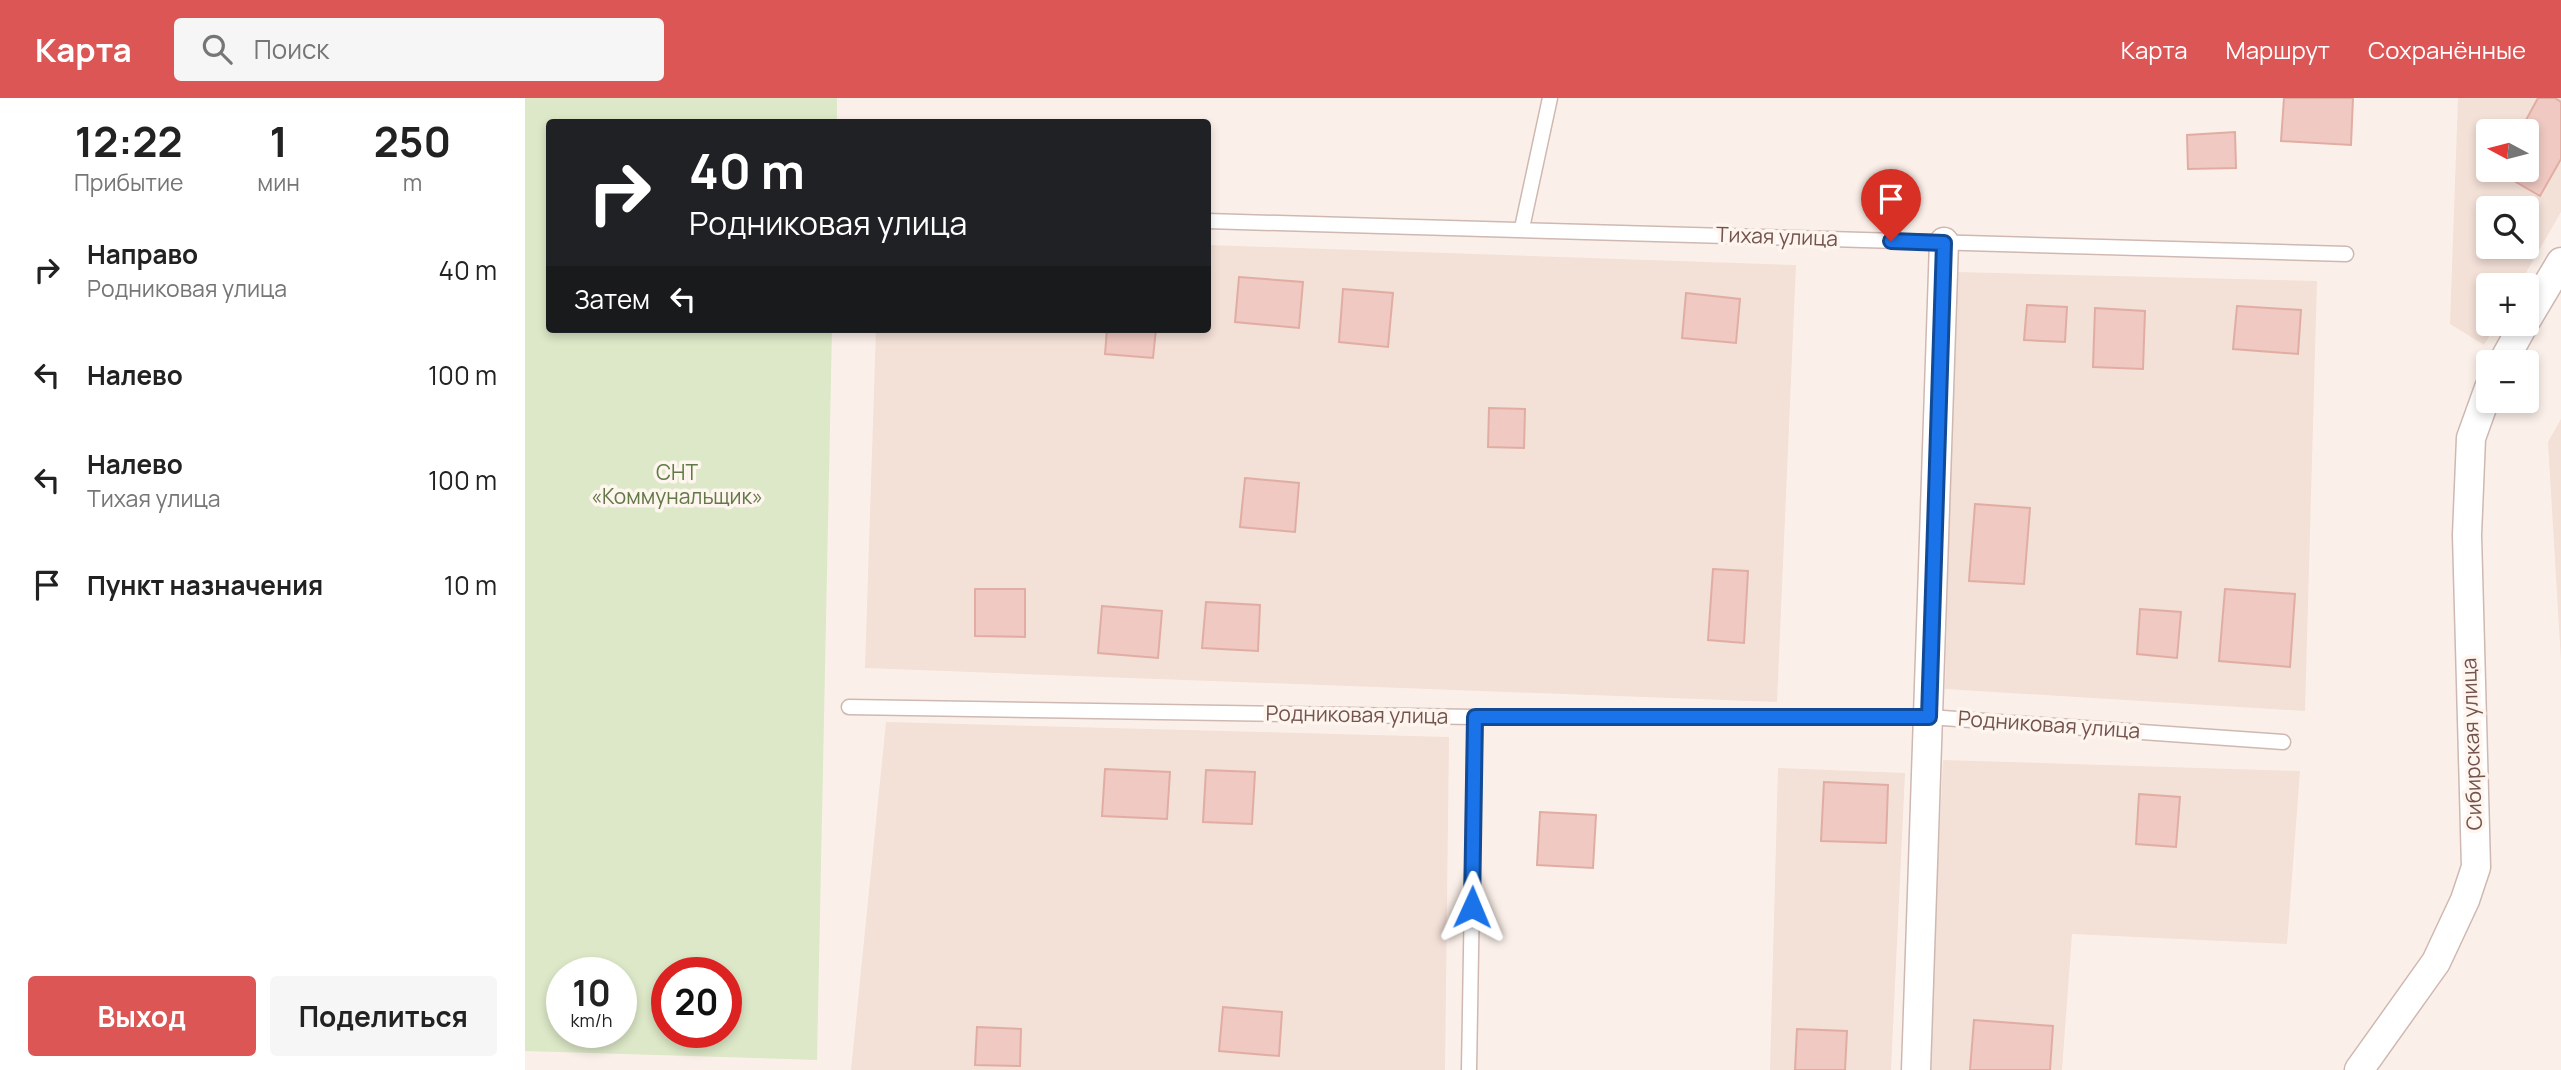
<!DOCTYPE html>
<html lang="ru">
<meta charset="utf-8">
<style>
:root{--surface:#fff;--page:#f6f6f6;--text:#222;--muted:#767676;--accent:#dd5656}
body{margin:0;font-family:Manrope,sans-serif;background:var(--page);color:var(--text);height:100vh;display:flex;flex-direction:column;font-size:26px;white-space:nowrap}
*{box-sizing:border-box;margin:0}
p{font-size:23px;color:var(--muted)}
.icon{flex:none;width:38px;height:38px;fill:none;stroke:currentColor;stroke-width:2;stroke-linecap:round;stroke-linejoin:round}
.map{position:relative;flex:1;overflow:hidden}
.side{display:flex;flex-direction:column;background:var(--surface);width:525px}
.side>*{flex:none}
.guide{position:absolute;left:21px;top:21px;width:665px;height:214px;border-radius:7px;box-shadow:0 4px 10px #0003;background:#202124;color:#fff;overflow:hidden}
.needle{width:46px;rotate:277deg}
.fabs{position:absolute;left:1951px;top:21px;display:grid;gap:14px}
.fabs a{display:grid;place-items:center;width:63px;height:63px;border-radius:7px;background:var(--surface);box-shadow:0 4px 10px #0003;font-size:35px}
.speed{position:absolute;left:21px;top:859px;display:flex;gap:14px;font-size:35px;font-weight:700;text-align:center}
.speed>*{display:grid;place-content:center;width:91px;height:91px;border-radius:50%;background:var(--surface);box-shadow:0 4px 10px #0003;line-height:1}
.speed small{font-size:18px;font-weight:400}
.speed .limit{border:10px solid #d22;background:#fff;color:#111}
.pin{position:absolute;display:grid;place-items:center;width:60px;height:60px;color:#fff;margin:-72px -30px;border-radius:50% 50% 50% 0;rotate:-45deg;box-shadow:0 0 7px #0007}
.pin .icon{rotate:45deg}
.me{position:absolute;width:77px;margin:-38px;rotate:1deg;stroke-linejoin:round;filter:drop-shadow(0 0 5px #0008)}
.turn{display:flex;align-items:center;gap:24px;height:147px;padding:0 28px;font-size:32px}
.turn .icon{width:91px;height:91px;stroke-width:2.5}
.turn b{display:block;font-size:49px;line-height:60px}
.then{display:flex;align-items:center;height:66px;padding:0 28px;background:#0003;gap:14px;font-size:26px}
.eta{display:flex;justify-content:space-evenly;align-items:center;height:119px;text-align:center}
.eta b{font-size:42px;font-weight:700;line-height:49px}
.button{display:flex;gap:14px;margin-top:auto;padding:14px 28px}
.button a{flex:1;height:80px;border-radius:7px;background:var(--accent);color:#fff;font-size:28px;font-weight:700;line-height:80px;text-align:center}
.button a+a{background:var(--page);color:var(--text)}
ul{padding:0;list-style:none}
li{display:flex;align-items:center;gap:21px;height:105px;padding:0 28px}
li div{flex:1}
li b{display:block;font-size:26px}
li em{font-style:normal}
header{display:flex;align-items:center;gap:42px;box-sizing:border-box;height:98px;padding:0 35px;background:var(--accent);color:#fff}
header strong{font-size:33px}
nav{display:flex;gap:38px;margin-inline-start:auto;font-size:24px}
.search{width:490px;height:63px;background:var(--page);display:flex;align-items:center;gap:18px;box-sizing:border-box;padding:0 24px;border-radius:7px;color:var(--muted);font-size:26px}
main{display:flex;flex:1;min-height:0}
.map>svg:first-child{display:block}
</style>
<header>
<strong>Карта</strong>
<div class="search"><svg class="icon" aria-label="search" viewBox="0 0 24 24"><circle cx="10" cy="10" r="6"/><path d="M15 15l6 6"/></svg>Поиск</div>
<nav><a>Карта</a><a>Маршрут</a><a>Сохранённые</a></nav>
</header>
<main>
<section class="side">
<div class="eta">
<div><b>12:22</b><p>Прибытие</p></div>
<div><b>1</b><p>мин</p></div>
<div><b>250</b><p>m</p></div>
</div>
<ul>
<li><svg class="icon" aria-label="right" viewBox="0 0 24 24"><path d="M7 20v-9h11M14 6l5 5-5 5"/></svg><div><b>Направо</b><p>Родниковая улица</p></div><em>40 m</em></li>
<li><svg class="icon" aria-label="left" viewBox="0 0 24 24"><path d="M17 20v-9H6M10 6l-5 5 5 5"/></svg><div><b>Налево</b></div><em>100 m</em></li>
<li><svg class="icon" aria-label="left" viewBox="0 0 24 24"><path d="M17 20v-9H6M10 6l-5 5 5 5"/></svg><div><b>Налево</b><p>Тихая улица</p></div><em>100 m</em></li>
<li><svg class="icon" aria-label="arrive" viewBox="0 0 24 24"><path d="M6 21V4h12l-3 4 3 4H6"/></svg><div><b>Пункт назначения</b></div><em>10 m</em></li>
</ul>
<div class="button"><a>Выход</a><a>Поделиться</a></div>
</section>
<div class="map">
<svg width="2036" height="972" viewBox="0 0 2036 972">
<rect width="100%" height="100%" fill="#fbf0e9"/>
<path fill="#f3e0d7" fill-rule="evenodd" d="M1933,0H2036V114L1994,187H1964V226H1971L1959,247L1925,226ZM1964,33H2002V72H1964ZM1964,110H2002V149H1964Z
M683,147L1271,167L1252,604L340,570L351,231H682Z
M1431,174L1792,183L1780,613L1420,591Z
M2036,321V563L2023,344Z
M361,624L924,639L920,972H326Z
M1418,662L1775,673L1762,846L1547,836L1537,972H1403Z
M1253,670L1380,675L1366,972H1245Z"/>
<path fill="#dce8c7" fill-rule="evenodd" d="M0,0H312V24H24V231H307L292,962L0,953ZM37,875H96V934H37ZM142,875H201V934H142Z"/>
<path fill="#efc9c2" stroke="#e1ada3" stroke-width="2" d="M1759,0H1828L1826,47L1756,43Z
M2013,0H2030L2036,4V61L2015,98L1972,73L2002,72V33H1995Z
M1710,34L1711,70L1663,71L1662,37Z
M714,179L778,184L774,230L710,224Z
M818,191L868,195L863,249L814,244Z
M1161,195L1215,201L1211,245L1157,240Z
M1502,207L1542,209L1540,244L1499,242Z
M1712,208L1776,212L1773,256L1708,251Z
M1570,210L1620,213L1618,271L1568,269Z
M582,231H631L628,260L580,256Z
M964,310L1000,311L999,350L963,349Z
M720,380L774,385L770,434L715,429Z
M1450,406L1505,410L1499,486L1444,483Z
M1188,471L1223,473L1219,545L1183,542Z
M450,491H500V539L450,538Z
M1700,491L1770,496L1765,569L1694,563Z
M681,504L735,507L733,553L677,550Z
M577,508L637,513L633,560L573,555Z
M1615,511L1656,514L1652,560L1612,556Z
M580,671L645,674L642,721L577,718Z
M681,672L730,674L727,726L678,724Z
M1299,684L1363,687L1361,745L1296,743Z
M1614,696L1655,699L1651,749L1611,746Z
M1015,714L1071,717L1068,770L1012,767Z
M698,909L757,914L754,958L694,953Z
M1449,922L1528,928L1525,972H1445Z
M452,929L496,931L495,968L450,967Z
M1272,931L1322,933L1320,972H1270Z"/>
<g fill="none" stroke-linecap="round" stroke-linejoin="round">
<defs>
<path id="lane" d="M682,123L1821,156
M997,130L1025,0
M324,609L950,619H1404L1758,644
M944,972L950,619"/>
<path id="street" d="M2002,221L2036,164
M1978,264L1999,226
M1391,972L1419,144
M1834,972L1911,864L1940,802L1951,769L1942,437L1946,340L1964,290"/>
</defs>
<use href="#lane" stroke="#cfb8b2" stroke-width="17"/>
<use href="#street" stroke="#cfb8b2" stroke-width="31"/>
<use href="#lane" stroke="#fff" stroke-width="14"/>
<use href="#street" stroke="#fff" stroke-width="28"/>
</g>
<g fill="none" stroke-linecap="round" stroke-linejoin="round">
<defs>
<path id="route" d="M947,809L950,619H1404L1419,145L1366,143"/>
</defs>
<use href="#route" stroke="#114b97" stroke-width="18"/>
<use href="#route" stroke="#1a73e8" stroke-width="12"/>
</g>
<g text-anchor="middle" stroke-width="7" stroke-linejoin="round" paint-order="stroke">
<g font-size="21" fill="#74534e" stroke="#fef5ef">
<text transform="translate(1252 139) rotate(2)" y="7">Тихая улица</text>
<text transform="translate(832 617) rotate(1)" y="7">Родниковая улица</text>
<text transform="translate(1524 627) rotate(4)" y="7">Родниковая улица</text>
<text transform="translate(1947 646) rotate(-92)" y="7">Сибирская улица</text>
</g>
<g font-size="21" fill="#617946" stroke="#fef5ef">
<text x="152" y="382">СНТ<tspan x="152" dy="24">«Коммунальщик»</tspan></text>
</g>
</g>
</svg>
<div class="fabs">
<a><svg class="needle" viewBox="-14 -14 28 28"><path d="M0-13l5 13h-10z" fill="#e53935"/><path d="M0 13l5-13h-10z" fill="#767676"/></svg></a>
<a><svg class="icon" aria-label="search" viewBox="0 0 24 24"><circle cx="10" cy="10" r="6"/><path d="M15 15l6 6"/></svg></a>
<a>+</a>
<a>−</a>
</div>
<div class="speed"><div>10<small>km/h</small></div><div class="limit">20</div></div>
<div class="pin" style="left:1366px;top:143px;background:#d93025"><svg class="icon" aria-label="arrive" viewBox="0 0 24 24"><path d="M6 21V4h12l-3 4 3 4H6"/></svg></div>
<svg class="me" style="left:947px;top:809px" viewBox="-20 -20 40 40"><path d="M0-17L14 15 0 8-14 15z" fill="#1a73e8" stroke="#fff" stroke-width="4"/></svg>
<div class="guide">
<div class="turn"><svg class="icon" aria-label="right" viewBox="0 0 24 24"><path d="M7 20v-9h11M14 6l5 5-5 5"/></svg><div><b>40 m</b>Родниковая улица</div></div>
<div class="then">Затем<svg class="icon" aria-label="left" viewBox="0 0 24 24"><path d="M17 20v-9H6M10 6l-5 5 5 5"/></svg></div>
</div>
</div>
</main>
